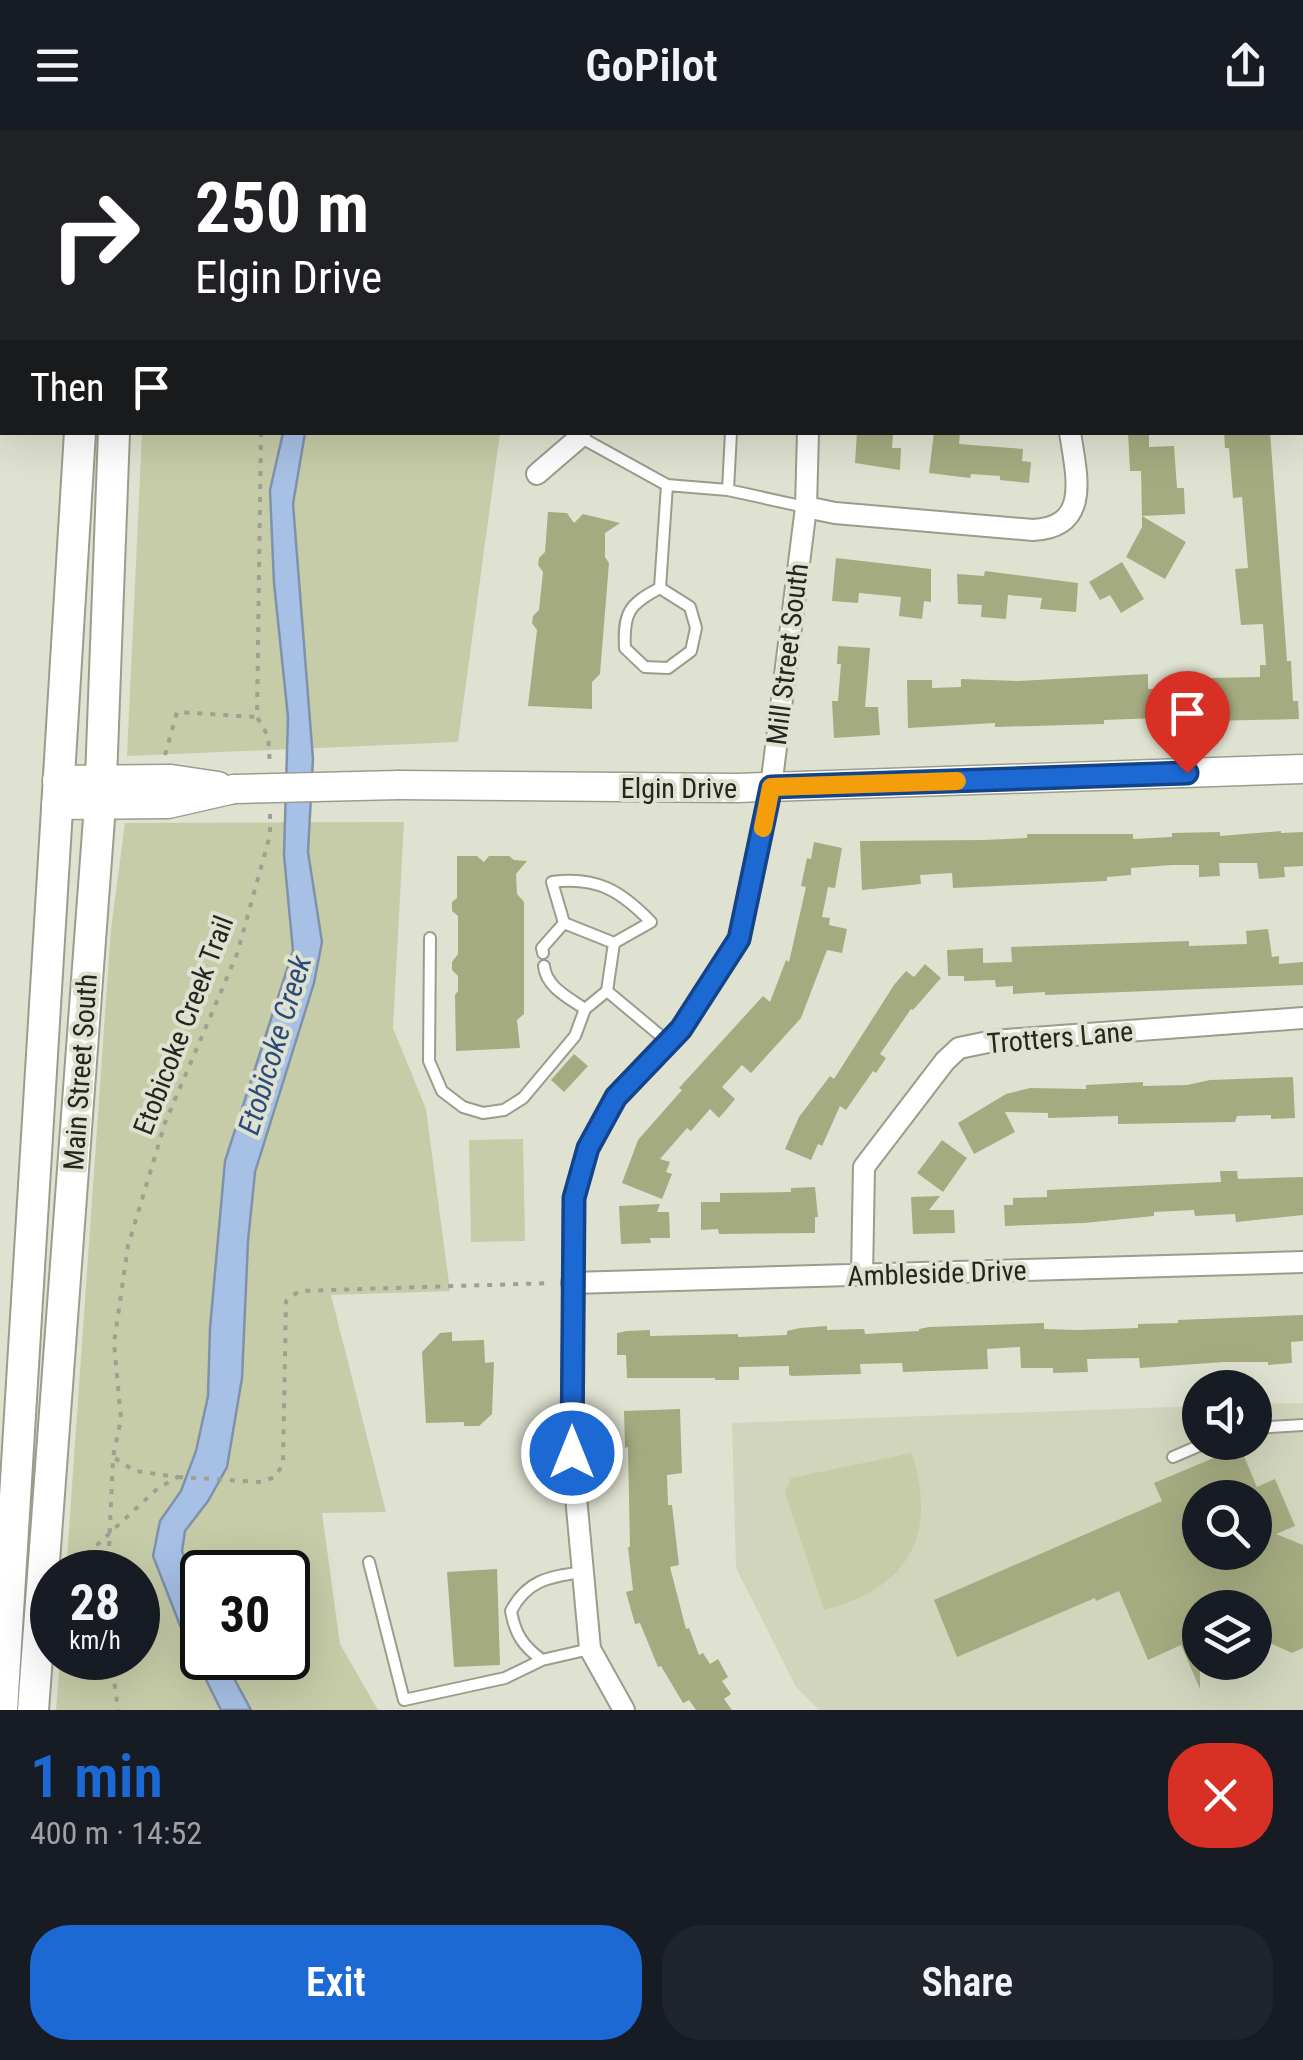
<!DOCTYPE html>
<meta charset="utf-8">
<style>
:root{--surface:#171b24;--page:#20242c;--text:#f1f3f6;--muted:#9ea1a6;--accent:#1d69d4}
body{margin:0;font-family:"Roboto Condensed",sans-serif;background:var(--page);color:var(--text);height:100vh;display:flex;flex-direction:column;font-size:38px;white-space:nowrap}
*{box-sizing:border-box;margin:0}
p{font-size:32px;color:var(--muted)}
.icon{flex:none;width:55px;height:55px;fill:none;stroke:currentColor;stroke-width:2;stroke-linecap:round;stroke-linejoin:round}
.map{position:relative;height:1580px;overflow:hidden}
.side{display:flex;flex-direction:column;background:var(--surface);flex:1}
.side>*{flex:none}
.top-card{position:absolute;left:0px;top:0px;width:1305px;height:305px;box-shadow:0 10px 40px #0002;background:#202124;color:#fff;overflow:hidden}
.controls{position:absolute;left:1182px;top:1240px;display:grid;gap:20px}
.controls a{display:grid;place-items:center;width:90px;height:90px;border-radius:50%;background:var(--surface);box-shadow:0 10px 40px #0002;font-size:50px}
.speed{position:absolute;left:30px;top:1420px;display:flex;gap:20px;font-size:50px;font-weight:700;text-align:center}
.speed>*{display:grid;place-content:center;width:130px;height:130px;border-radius:50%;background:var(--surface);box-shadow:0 10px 40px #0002;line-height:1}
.speed small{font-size:25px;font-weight:400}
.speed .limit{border:5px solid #111;border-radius:15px;background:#fff;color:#111}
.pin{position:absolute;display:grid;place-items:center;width:85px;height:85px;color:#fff;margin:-102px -42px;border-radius:50% 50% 50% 0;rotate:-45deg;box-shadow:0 0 10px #0007}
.pin .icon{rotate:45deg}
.me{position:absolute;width:110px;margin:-55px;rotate:0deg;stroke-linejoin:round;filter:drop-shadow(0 0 8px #0008)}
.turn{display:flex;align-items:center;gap:35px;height:210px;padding:0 30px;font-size:45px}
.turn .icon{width:130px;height:130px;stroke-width:2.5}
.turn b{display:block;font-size:70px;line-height:85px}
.then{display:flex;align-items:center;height:95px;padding:0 30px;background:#0003;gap:20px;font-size:38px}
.round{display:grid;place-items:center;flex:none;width:105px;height:105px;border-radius:40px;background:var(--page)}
.summary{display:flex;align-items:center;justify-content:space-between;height:170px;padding:0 30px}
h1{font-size:60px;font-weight:600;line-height:75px;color:var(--accent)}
.primary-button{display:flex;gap:20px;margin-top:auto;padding:20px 30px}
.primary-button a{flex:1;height:115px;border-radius:40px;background:var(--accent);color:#fff;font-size:40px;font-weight:600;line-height:115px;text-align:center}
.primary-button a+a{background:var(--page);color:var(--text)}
header{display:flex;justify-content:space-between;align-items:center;height:130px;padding:0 30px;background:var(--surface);font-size:45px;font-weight:600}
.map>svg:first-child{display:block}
</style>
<header><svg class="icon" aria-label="menu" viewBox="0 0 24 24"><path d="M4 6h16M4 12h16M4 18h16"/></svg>GoPilot<svg class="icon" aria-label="share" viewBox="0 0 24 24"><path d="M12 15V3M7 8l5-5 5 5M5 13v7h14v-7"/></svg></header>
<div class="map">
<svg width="1303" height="1580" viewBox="0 0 1303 1580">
<rect width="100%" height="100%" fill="#dfe2d0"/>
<path fill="#d1d5bc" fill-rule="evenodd" d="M1303,1273V1580H819L796,1557L736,1438L732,1293L1200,1276V1312H1255V1274ZM1200,1368H1255V1422H1200ZM1200,1478H1255V1532H1200Z"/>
<path fill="#c6cca8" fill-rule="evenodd" d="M142,303H500L458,612L127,626Z
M404,692L393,898L426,979L450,1161L331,1165L386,1382L322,1383L340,1514L378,1580H56L60,1528H138V1442H66L111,799L125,693ZM202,1442H288V1528H202Z
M523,1009L525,1111L471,1112L469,1010Z
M912,1323C938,1406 908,1459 824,1480L785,1363L791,1348Z"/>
<path fill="#a7c0e5" stroke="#8092aa" stroke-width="2.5" d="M283,303H305L293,374L313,629L308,722L322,812L314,853L255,1042L248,1111L242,1248L227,1337L208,1371L185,1401L182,1421L202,1480V1528H223L251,1580H221L183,1503L153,1426L160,1391L181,1361L196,1321L208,1266L210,1198L225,1031L293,821L284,725L288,587L274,453L270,360Z"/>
<path fill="#a5ab80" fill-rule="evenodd" d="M857,302L893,305L892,318H901L900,340L855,333Z
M934,302L960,304L959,314L1023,319L1022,331L1031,332L1029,353L1000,350V346L971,344L970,348L929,343Z
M1128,302H1149V317L1174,316L1177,358H1184L1185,384L1142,386L1141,341H1130Z
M1224,302H1270L1287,531H1291L1293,571H1298L1299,589L1211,591V586L1104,590V594L995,597V593L908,598L907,550H932V558L961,557V549L1018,551L1148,544V559L1211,557L1210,548L1260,547V535H1266L1263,494L1241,495L1235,439L1248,438L1242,367L1233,368L1229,318H1225Z
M548,382L567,383L574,393L583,384L620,393L605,403V427L609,433L600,544L592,552V579L528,576L537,500L532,493L533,486L539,480L543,442L538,435L539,428L545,422Z
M1142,386L1186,412L1165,449L1126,427L1142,397Z
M836,428L931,439V472L924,471L922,489L899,486L901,467L859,463L858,473L832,471Z
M1122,432L1144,469L1121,483L1110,465L1100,470L1089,452Z
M985,441L1078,453L1076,482L1040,479L1042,468L1008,465L1006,489L981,487L982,475L958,474L957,444L984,446Z
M838,516L870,518L865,577H878L880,605L834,608L832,571H838L841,534H837Z
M1281,701V703L1303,702V736L1284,737L1285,747L1259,749L1257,733H1219L1220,746L1199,747V735H1172L1131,738V745L1107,747V751L953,758L952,743L920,745L921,754L862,760L860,711L983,710L1027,708V704H1133V709L1172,707V703L1220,702V706Z
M814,712L842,718L835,758L828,757L822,787L830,788L829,795L847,799L842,823L827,820L801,888L751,943L742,935L722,957L735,969L731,974L719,988L710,979L691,1001L687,998L660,1029L670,1032L666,1042L672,1044L662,1069L622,1053L638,1010L682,960L679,958L763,866L770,872L786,830L789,832L806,757L801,756L807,728L811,729Z
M457,726H477L484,732L489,726H509L514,730L527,731L516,744L517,764L524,772V884L517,890L520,918L456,921L455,865L458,861V846L452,840V832L458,824V786L452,781V772L457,768Z
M1268,799L1272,827L1279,826V834L1303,832V855L1045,865V862L1013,864V856L996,857L995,850L964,851V846H948L947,820L983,818V833L1012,832L1011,817L1189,811V816L1247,814L1246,801Z
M925,834L941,848L913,880L911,879L880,924L886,928L876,943L873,941L846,980L840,976L822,1016L818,1014L811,1030L785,1019L799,987L830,946L834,949L894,855L906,841L914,847Z
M574,924L588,936L564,962L551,950Z
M1293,947L1295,988L1271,989V985L1237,986L1235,992L1118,994V986L1048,988V983L1005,982L1015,1002L974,1024L958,993L1006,964L1030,958L1086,959V955L1143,952V956L1187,955L1210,950Z
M942,1010L967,1028L943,1062L917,1043Z
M1220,1041H1237L1238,1049L1303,1047V1085L1236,1092L1235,1084L1195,1086L1194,1080L1154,1082V1086L1084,1093L1005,1096L1004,1075H1013V1068L1047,1067V1060L1221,1052Z
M815,1057L818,1087H815V1103L719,1104L718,1099L701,1100V1072H720V1063L791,1062V1058Z
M940,1066L929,1080H954L955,1103L913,1104L911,1067Z
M660,1074L657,1082H669L670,1108H650L651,1113L621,1114L619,1076Z
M1303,1185V1211L1291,1212L1292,1233L1268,1235V1232H1224L1140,1238L1139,1228L1087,1229L1088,1242L1053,1243V1238H1021L1020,1217L987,1219L988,1239L903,1242L902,1233L860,1234L861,1244L792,1246L789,1245V1236L739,1237V1250H715V1248H627L626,1225H617V1203L627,1201L650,1200V1206L738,1204V1207L787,1205V1201L800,1198L827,1196V1200L864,1199L865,1204L919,1201V1199L929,1197L1044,1193V1199L1078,1200L1138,1198V1194L1178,1193V1190Z
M452,1202V1211L484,1210L485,1233L494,1232L492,1284L479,1296H464V1292L426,1293L422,1222L440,1203Z
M680,1279L682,1343L667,1345L668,1375H672L679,1435L670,1437L686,1499L689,1498L699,1525L703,1523L710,1534L718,1529L728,1547L722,1551L731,1564L724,1569L732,1580H696L689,1570L683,1573L661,1536L658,1537L640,1493L635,1494L626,1462L633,1460L628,1417H630L628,1317L625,1318L624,1281Z
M1240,1317L1257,1357L1275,1349L1295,1396L1276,1404L1303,1415V1518L1292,1523L1255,1506V1478H1200V1559L1181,1515L1148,1530L1119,1461L1096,1471L1095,1468L957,1527L934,1470L1162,1371L1154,1353ZM1200,1368H1255V1422H1200Z
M497,1439L500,1535L454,1537L447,1442Z"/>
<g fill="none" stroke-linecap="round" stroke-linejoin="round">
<defs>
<path id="lane" d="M580,304V307L667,355L728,360L805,377
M728,360L731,302
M660,458L690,477L696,498L691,521L668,538L645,537L625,518C623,483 629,474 660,458L667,355
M430,808L429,931L442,961L463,977L483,983L504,980L523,968L575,906L585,879L607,861
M614,813L564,793L552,752C597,746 621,761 651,792L614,813L607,861L668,912
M543,823L542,818L564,793
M544,836C546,857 569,868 585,879
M1255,1298L1303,1295
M1173,1327L1208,1312
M369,1432L404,1570L505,1548L542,1530L590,1519
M542,1530C523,1516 515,1504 511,1481C527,1450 549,1447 582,1442"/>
<path id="street" d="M979,0L986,2
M1300,0V2
M891,2L892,0
M1048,2L1080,0
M0,41H2
M1302,49L1303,58
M537,344L580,307
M806,377L835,383L1033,400C1092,397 1076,344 1070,302
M862,1146L864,1037L945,931L959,918L993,911L1303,888
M572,1153L1303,1132
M624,1580L590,1519L572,1323L574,1067L588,1018L615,967L681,899L739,809L771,657L806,377L808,302"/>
<path id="secondary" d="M57,650L171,649L218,656
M399,655L737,658L1303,639
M56,675L168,674L234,659"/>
<path id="primary" d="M97,2V0
M125,2V0
M2,1580L80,302
M33,1580L100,675L114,302"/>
</defs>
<use href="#lane" stroke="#9a9d8c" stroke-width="14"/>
<use href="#street" stroke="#9a9d8c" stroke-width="24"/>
<use href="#secondary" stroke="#9a9d8c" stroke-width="31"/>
<use href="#primary" stroke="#9a9d8c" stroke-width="34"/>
<path stroke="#9ea092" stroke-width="4" stroke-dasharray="5 8" stroke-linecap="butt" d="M261,2V0
M261,302L257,587L268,606L270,635
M165,625L177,582L257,587
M178,1347L261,1352L275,1347L283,1334L286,1171L299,1161L552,1153
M68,1442L158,1358L178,1347L135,1341L113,1327
M108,1442L113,1327L121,1289L114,1213L128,1116L165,993L237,824L270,705V679
M111,1528L118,1580"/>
<use href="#lane" stroke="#fff" stroke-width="10"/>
<use href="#street" stroke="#fff" stroke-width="20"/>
<use href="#secondary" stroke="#fff" stroke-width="28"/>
<use href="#primary" stroke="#fff" stroke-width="30"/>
<defs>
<path id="secondary-bridge" d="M234,659L399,655"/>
</defs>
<use href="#secondary-bridge" stroke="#9a9d8c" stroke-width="31" stroke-linecap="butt"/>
<use href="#secondary-bridge" stroke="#fff" stroke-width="28"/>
</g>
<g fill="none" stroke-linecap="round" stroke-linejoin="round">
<defs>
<path id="route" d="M572,1323L574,1068L588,1018L616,967L681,899L739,809L771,657L1187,643"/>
</defs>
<use href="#route" stroke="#13448a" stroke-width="25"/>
<use href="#route" stroke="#1d69d4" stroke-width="18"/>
<path stroke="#f59e0b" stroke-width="18" d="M763,698L771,657L957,651"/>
</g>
<g text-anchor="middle" stroke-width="8" stroke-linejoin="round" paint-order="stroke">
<g font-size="28" fill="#25261f" stroke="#dfe2d0">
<text transform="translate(787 524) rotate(-83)" y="10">Mill Street South</text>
<text x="679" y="668">Elgin Drive</text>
<text transform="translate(183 895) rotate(-69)" y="10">Etobicoke Creek Trail</text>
<text transform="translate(1060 907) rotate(-5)" y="10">Trotters Lane</text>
<text transform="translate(80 942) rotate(-86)" y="10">Main Street South</text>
<text transform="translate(937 1143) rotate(-2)" y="10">Ambleside Drive</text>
</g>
<g font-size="30" font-style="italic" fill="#2b4b7b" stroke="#dfe2d0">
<text transform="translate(275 915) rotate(-73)" y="10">Etobicoke Creek</text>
</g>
</g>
</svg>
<div class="controls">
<a><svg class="icon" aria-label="sound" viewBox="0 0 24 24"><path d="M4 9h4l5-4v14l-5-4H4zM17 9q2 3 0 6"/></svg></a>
<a><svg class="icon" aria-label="search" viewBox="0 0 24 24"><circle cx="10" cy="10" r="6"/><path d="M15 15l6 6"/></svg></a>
<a><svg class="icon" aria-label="layers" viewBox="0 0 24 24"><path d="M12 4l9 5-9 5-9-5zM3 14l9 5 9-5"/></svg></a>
</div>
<div class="speed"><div>28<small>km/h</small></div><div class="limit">30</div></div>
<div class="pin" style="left:1187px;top:643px;background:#d93025"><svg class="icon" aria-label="arrive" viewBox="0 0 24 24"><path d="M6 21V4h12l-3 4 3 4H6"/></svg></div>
<svg class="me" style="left:572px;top:1323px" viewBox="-20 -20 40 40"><circle r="17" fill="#1d69d4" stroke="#fff" stroke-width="3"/><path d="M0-11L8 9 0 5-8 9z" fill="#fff"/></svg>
<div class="top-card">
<div class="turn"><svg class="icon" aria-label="right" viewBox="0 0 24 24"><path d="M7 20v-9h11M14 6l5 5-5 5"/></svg><div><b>250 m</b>Elgin Drive</div></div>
<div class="then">Then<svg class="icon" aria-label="arrive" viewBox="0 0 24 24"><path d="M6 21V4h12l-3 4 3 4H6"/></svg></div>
</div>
</div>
<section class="side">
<div class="summary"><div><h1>1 min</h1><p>400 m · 14:52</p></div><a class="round" style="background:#d93025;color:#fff"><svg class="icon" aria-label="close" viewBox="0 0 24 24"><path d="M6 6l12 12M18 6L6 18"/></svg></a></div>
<div class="primary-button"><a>Exit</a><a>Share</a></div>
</section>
